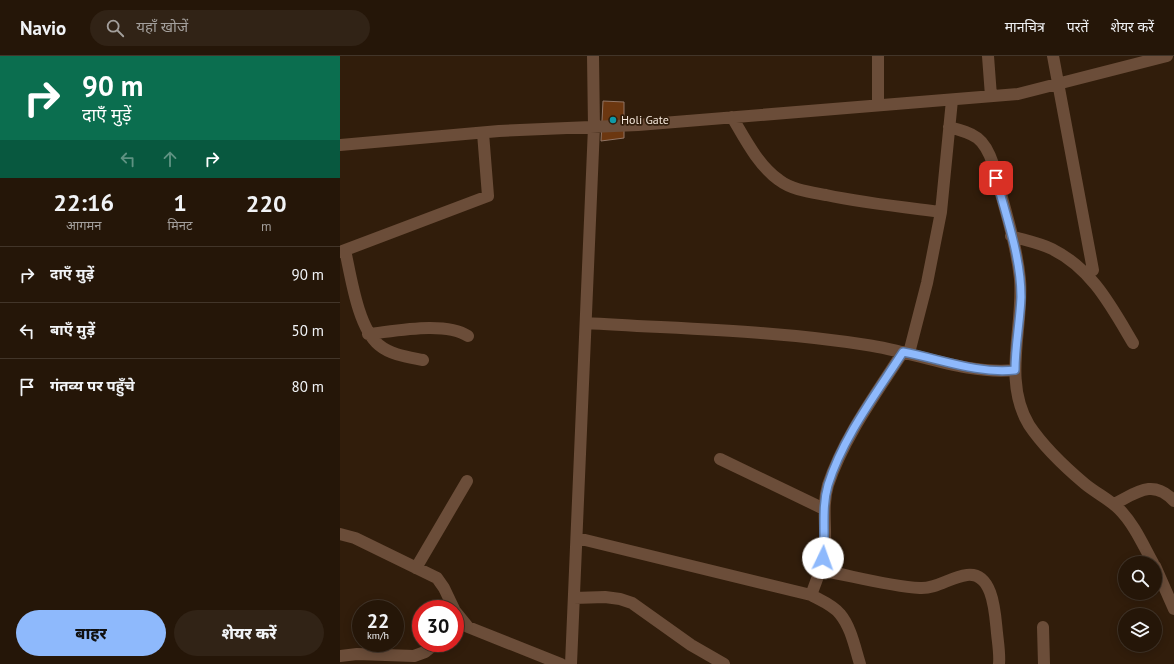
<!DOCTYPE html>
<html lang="hi">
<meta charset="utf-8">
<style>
:root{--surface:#251608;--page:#312316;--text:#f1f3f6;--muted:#a39f9c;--line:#423529;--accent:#8eb9fc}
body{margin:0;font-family:"PT Sans","Noto Sans Devanagari",sans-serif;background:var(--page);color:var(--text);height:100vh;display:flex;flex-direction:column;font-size:15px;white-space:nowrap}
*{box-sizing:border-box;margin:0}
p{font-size:13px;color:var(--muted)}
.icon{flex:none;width:22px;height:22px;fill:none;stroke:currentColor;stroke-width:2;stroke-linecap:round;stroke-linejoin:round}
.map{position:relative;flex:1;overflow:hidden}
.drawer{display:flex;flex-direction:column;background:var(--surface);width:340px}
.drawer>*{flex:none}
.top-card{background:#0b6e4f;color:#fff;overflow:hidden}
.fabs{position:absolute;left:778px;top:500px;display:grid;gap:8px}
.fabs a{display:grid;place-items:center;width:44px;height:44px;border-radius:50%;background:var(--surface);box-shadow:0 2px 10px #0003,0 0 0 1px var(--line);font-size:20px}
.speed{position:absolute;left:12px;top:544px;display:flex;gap:8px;font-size:20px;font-weight:700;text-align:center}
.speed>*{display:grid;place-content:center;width:52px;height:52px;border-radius:50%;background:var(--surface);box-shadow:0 2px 10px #0003,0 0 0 1px var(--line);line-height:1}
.speed small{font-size:10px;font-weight:400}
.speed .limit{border:6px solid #d22;background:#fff;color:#111}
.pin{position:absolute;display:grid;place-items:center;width:34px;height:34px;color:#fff;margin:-17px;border-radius:8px;box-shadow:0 2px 6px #0006}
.me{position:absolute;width:44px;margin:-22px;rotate:3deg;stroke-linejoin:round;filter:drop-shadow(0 0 3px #0008)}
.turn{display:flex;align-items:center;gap:14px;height:84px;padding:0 16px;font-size:18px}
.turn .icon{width:52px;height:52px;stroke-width:2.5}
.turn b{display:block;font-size:28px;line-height:34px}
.lanes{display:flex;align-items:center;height:38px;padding:0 16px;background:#0003;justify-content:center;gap:20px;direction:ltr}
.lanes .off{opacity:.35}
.eta{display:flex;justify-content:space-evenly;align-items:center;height:68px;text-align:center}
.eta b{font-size:24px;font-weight:800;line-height:28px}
.action{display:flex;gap:8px;margin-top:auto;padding:8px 16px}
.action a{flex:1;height:46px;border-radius:24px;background:var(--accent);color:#111;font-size:16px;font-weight:800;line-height:46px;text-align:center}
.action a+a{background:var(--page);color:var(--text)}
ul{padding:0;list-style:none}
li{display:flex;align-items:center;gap:12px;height:56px;padding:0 16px;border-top:1px solid var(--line)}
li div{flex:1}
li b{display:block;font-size:15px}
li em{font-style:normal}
header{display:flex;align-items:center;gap:24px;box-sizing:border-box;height:56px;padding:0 20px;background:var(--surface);border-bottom:1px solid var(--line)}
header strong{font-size:19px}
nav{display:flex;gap:22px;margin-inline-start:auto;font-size:14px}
.search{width:280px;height:36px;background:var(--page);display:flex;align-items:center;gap:10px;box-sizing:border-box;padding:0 14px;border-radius:22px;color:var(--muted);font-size:15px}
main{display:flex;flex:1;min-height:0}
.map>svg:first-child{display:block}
</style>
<header>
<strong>Navio</strong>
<div class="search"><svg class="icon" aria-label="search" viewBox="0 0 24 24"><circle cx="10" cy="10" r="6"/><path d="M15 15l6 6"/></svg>यहाँ खोजें</div>
<nav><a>मानचित्र</a><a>परतें</a><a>शेयर करें</a></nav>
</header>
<main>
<section class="drawer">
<div class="top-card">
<div class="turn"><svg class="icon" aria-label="right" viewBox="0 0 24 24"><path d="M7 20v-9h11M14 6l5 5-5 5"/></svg><div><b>90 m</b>दाएँ मुड़ें</div></div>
<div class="lanes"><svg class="icon off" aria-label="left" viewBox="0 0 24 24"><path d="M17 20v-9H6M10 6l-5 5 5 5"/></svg><svg class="icon off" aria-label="ahead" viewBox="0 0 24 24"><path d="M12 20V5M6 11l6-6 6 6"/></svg><svg class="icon" aria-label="right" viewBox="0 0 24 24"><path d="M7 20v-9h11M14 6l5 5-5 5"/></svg></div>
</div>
<div class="eta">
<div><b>22:16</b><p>आगमन</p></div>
<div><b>1</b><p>मिनट</p></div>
<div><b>220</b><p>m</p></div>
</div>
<ul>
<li><svg class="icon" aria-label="right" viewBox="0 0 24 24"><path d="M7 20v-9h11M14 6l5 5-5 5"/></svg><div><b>दाएँ मुड़ें</b></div><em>90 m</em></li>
<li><svg class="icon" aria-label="left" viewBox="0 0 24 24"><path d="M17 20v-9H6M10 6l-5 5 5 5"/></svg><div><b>बाएँ मुड़ें</b></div><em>50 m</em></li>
<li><svg class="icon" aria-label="arrive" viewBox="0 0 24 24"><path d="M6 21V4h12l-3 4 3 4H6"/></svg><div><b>गंतव्य पर पहुँचे</b></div><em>80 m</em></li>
</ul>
<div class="action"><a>बाहर</a><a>शेयर करें</a></div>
</section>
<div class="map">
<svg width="834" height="608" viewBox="0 0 834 608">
<rect width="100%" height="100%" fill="#311d0b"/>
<path fill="#6c3710" stroke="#917565" d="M263,45L284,46V82L261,85Z"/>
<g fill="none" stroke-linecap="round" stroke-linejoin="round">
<path stroke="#6b4d39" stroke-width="12" d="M648,0L651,40
M713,0L753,214
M538,49V0
M392,61C405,83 418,109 439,124C452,134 470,136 486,139C524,147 562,151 601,156
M609,71C635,78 644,81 653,108C662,145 676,184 680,223C684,271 662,324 689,369C703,390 726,412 745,428C756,437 770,444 779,453C794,468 803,489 813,507
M0,89L159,75L298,69L678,38L827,0
M671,180C684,184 700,187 712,193C752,213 771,250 793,287
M5,194C11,221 18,272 39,289C51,299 68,301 83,304
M0,196L148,140L143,77
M246,267C339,273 434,274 527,289C576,296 625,319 675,314
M28,278C56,275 105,265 128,280
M569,297L587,227L601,156L612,44
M380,403L484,453
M774,448C796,437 813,422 834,445
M0,478L15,482L97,522L104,532L114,553
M237,482L471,539C480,544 493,549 500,558C511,571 515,592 520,608
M815,510L834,553
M76,512L127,425
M480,514C513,520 547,530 580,532C597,533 610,521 627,519C654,516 655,559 657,577C658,587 660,598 659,608
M471,539C477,523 484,507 485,489C486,469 482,449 488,429C504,381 536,338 563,296
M234,542L265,541L280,543L292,547L351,589L384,608
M115,555L128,571L221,608
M703,571L704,608
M0,600L17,598L74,600L85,596L96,587
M231,608L254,71L253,0"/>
</g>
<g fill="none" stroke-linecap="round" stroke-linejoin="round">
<defs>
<path id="route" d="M483,502C486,478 481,453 488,429C503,381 536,338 563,296C601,303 637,318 675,314C675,290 680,266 681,241C681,201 666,160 656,122"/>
</defs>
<use href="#route" stroke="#5c78a4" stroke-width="10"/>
<use href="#route" stroke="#8eb9fc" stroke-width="7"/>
</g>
<circle fill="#0f9aa8" stroke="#311d0b" stroke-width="1.5" cx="273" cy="64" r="4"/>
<g text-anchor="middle" stroke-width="3.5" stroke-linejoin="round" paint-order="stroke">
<g font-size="12" fill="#f4e7db" stroke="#311d0b" text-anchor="start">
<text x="281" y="68">Holi Gate</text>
</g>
</g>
</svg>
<div class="fabs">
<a><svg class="icon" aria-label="search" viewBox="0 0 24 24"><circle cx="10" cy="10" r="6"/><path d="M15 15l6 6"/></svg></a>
<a><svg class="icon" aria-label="layers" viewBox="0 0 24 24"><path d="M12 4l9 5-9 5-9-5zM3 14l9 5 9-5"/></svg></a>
</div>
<div class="speed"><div>22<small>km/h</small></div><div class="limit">30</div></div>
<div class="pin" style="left:656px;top:122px;background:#d93025"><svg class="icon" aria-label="arrive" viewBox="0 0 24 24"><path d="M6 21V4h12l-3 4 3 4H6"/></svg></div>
<svg class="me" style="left:483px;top:502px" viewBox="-20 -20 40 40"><circle r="19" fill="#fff"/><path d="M0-13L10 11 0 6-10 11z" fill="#8eb9fc"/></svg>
</div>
</main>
